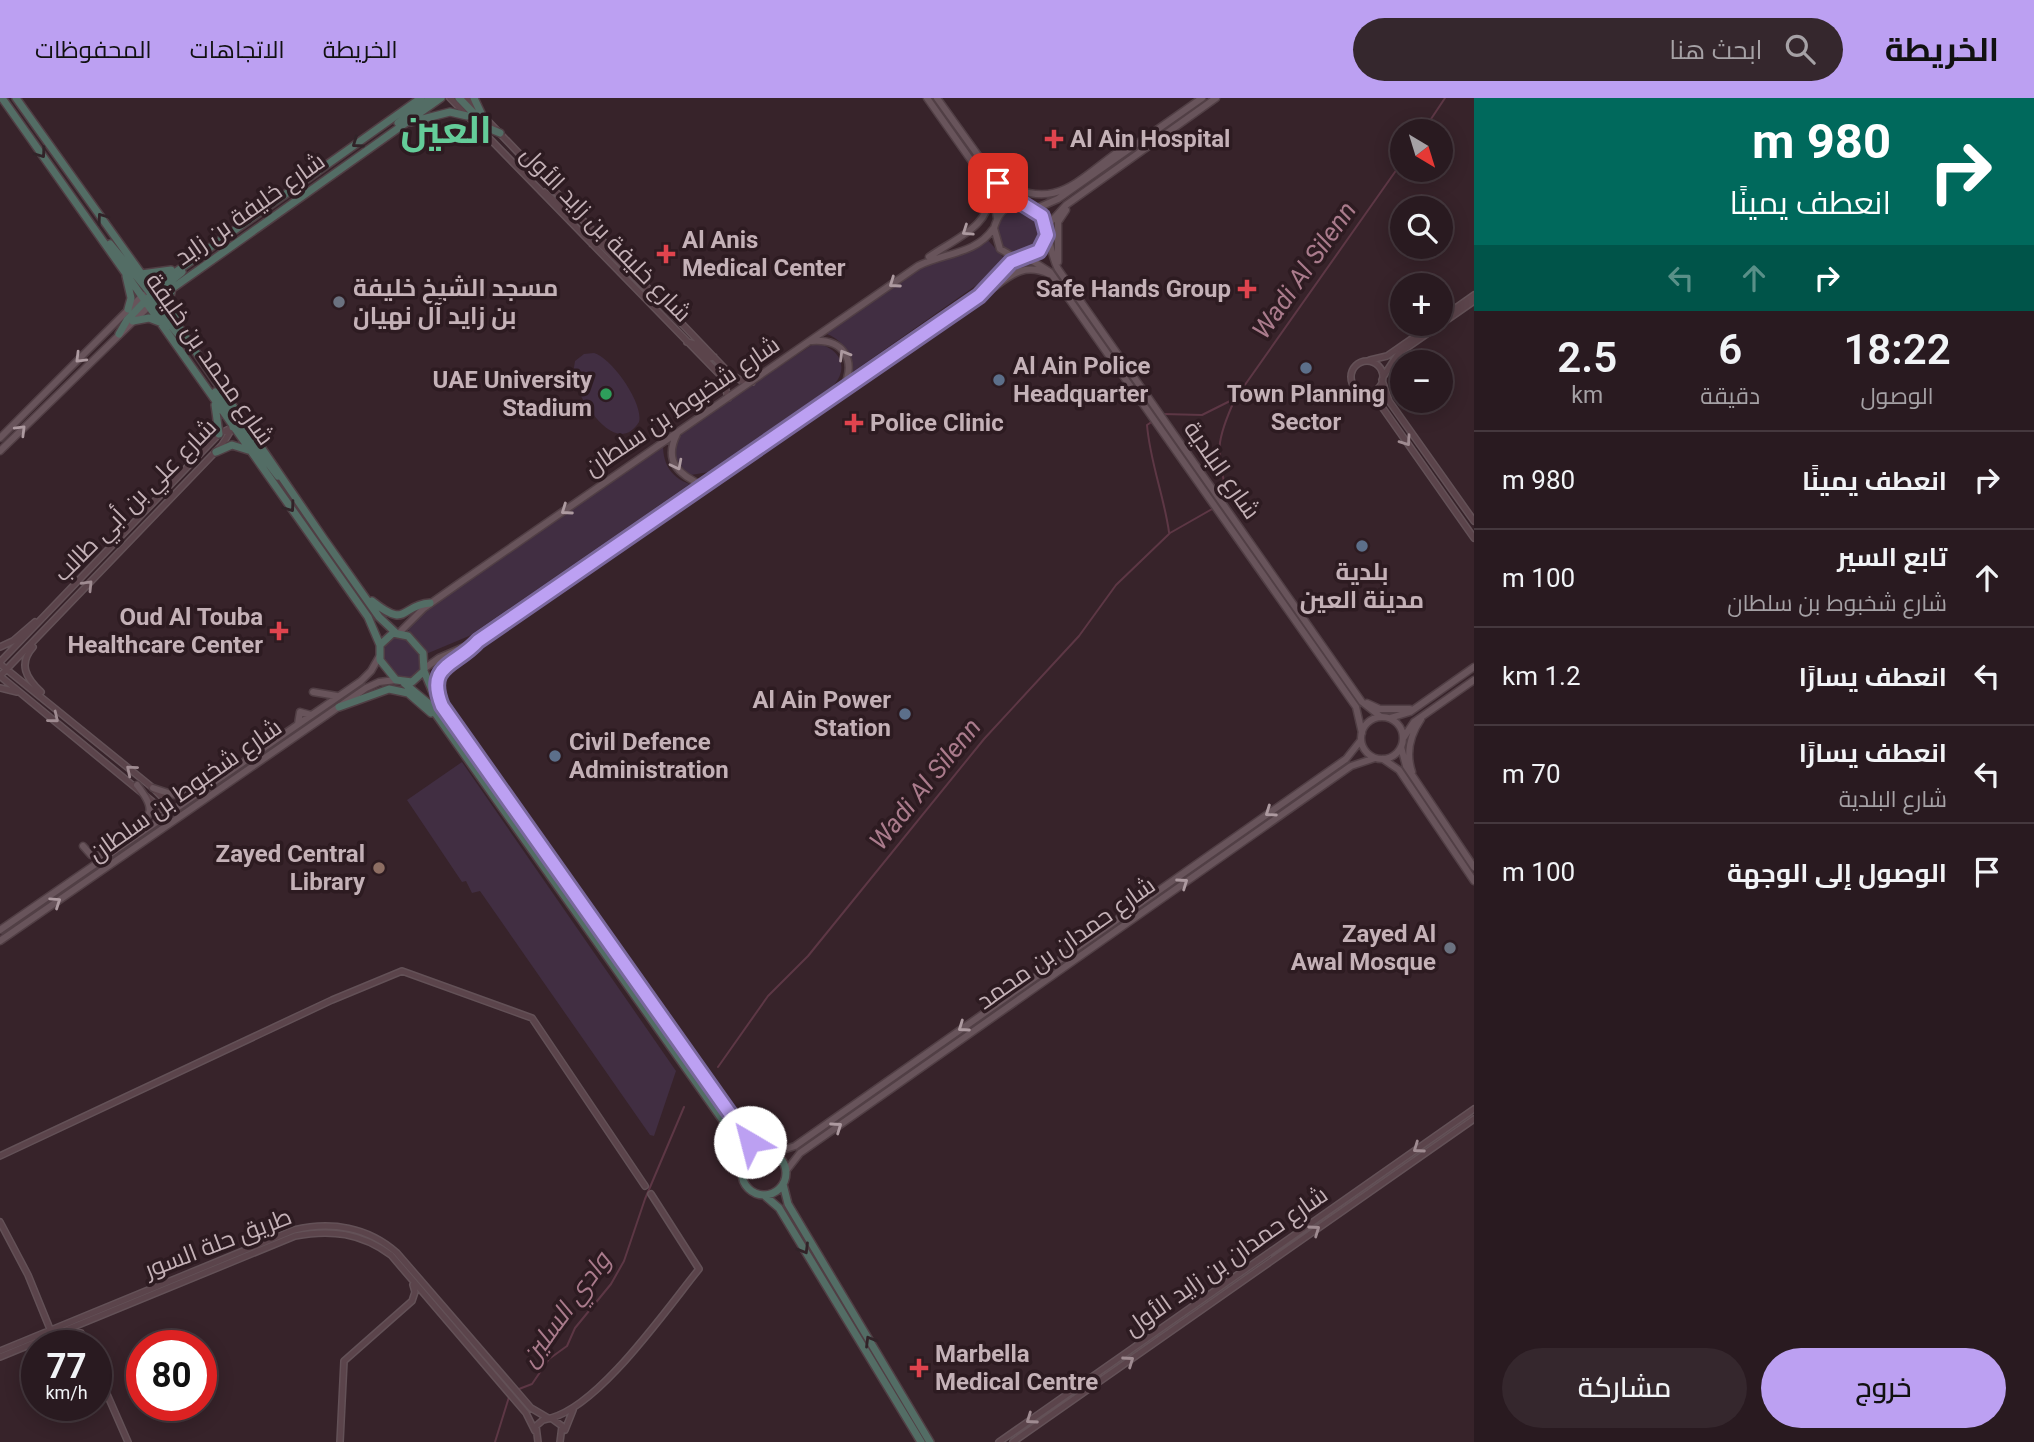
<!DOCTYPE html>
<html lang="ar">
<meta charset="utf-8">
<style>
:root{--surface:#291a20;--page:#35272d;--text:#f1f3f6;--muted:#a5a1a5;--line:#45383e;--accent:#bca0f2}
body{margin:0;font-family:Roboto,Cairo,sans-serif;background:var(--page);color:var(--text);direction:rtl;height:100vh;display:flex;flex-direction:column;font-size:26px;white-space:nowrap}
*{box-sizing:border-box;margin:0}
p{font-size:23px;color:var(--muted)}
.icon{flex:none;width:38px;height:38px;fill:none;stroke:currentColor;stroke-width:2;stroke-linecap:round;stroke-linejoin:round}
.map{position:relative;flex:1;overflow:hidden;direction:ltr}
.side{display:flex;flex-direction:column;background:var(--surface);width:560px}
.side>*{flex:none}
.guide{background:#00695c;color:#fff;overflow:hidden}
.needle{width:46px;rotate:142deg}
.controls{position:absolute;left:1390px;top:21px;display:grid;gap:14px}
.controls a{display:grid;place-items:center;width:63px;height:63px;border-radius:50%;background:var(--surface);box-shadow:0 4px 18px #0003,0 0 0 2px var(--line);font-size:35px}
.speed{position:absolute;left:21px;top:1232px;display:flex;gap:14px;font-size:35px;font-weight:700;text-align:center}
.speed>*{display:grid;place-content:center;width:91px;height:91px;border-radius:50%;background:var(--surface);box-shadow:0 4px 18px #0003,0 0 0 2px var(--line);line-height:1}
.speed small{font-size:18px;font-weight:400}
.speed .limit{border:10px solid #d22;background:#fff;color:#111}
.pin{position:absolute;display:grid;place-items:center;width:60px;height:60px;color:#fff;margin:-30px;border-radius:14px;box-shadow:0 4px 10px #0006}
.me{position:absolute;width:77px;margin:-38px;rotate:323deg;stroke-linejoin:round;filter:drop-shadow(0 0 5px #0008)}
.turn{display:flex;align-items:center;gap:24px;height:147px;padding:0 28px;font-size:32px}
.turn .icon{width:91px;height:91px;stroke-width:2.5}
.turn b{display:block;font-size:49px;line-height:60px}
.lanes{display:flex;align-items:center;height:66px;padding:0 28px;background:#0003;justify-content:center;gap:35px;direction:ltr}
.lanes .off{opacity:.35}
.eta{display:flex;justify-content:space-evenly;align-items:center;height:119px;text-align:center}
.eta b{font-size:42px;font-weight:600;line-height:49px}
.action{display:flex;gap:14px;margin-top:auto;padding:14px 28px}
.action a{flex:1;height:80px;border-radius:42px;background:var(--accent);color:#111;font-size:28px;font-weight:600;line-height:80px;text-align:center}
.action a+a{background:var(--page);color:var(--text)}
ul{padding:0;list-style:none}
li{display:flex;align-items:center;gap:21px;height:98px;padding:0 28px;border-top:2px solid var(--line)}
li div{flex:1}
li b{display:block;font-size:26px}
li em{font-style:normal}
header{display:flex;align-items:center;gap:42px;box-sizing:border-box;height:98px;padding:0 35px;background:var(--accent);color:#111}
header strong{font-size:33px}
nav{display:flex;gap:38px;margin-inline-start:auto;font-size:24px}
.search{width:490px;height:63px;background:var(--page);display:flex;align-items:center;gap:18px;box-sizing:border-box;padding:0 24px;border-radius:38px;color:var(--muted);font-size:26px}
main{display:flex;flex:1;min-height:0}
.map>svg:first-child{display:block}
</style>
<header>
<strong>الخريطة</strong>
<div class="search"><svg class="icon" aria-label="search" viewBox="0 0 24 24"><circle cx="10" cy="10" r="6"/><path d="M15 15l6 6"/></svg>ابحث هنا</div>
<nav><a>الخريطة</a><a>الاتجاهات</a><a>المحفوظات</a></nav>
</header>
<main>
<section class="side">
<div class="guide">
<div class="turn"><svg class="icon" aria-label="right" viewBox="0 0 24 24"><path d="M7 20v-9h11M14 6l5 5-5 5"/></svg><div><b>980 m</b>انعطف يمينًا</div></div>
<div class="lanes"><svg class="icon off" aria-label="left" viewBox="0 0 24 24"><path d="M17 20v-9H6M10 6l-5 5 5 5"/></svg><svg class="icon off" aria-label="ahead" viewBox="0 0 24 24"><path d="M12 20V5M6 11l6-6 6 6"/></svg><svg class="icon" aria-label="right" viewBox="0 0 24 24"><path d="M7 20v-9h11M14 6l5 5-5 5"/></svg></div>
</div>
<div class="eta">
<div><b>18:22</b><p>الوصول</p></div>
<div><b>6</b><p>دقيقة</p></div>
<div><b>2.5</b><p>km</p></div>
</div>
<ul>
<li><svg class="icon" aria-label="right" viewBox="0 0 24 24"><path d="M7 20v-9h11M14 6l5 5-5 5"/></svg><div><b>انعطف يمينًا</b></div><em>980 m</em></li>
<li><svg class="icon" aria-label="ahead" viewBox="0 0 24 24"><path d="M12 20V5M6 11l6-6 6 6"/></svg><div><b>تابع السير</b><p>شارع شخبوط بن سلطان</p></div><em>100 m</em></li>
<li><svg class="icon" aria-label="left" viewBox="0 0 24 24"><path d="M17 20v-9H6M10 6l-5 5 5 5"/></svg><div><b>انعطف يسارًا</b></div><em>1.2 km</em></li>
<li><svg class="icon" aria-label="left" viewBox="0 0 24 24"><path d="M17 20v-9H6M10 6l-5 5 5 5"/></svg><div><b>انعطف يسارًا</b><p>شارع البلدية</p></div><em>70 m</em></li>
<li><svg class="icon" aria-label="arrive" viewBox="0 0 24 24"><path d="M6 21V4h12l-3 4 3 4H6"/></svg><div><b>الوصول إلى الوجهة</b></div><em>100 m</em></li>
</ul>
<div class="action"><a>خروج</a><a>مشاركة</a></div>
</section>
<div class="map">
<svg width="1474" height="1344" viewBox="0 0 1474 1344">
<rect width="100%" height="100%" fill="#37232a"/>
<path fill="#412e42" d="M998 134a23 23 0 1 1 46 0a23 23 0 1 1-46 0Z
M986,140L1003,159L988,179L851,275C851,255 843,241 824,235L926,164L958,154Z
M815,245C838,249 851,268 833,288L709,374L691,377L676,366L673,345L680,335Z
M594,255C612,260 644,306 639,324C615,361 582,302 572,282L575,263L584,256Z
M663,347C663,367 672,380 690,386L469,538L426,556L406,529L421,513Z
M391,538H405L421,557V573L413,581L398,580L381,558V548Z
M462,664L676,973L654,1038L650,1037L480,793L472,795L466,783L462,784L407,702Z"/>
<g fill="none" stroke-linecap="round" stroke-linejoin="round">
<path stroke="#5d3745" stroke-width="2" d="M1423,33L1445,0
M1163,316L1202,317L1234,301
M1153,323L1147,327C1150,364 1164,398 1169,434
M1225,403L1228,401C1217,353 1214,347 1235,301L1402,64
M718,969L768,898L808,858L984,641L1079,538L1116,487L1170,435L1214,410
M519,1291L532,1286L549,1261L567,1248L575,1230L611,1186L624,1163L645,1101L684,1009
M495,1344L509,1299"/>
<defs>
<path id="secondary" d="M450,0L723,280L728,300
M466,0L730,276L742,283L752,284
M545,94L572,119H580
M592,146L599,145L646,190
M1440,221L1474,197
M687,244L695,246L709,260L714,259
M1370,262L1387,258L1433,226
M1351 279a16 16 0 1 1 32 0a16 16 0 1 1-32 0Z
M1383,279L1398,256L1474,203
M1382,282L1389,303L1474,423
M1360,293L1382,309L1474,440
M0,549L13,543L35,524
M33,549C18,566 26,580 41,594
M0,564L219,336L233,329
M0,566L153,690L181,718
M0,578L222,347L233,329
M0,578L170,718
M0,590L17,594
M0,1058L332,902L402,873L532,920L645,1088
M0,1124L28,1177L50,1231
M67,1233L81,1235L86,1248
M0,1253L294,1132C331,1123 368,1129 397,1155L531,1310L548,1320
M0,1259L295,1138C331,1131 361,1135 391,1157L526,1315L535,1333
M96,1271L128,1344
M551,1320C600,1307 665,1213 699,1171L651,1096
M565,1332L573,1312
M340,1344L344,1263L412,1203L415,1194L413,1187
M538,1344L536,1328L543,1322L551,1320L562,1328L560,1344
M999,1344L1474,1011
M1013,1344L1474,1021"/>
<path id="primary" d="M927,0L992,92L997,120
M937,0L998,85L1023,106
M994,81C1059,118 1076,81 1129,46
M1035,111L1058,101L1202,0
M1047,128L1066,107L1216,0
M1047,137C1043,153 1033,161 1016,160L1000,151L994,130C997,120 1001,112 1011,109C1050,94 1046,151 1058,171L1362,604L1381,619
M929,159C954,141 995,127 988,92
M1028,160L1050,174L1356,609L1362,635
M1058,164V124L1066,112
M993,190C1012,176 1025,165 1049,176
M812,243C844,241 857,262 843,291
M677,336C663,364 679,377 704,388
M0,340L143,197
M0,353L150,207
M399,535L424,510L461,484L918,168C944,155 976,156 993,131
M425,570L439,560L478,543L979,198L1016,160
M313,594L337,598
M1367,605L1380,611H1410
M1361 640a21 21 0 1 1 42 0a21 21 0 1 1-42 0Z
M1390,620L1410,614L1474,569
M298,626L300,614L311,617
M1404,639L1414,624L1474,582
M1401,649L1406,668L1474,769
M1383,661L1399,672L1474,783
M1412,674C1406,656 1410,637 1421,621
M153,690L174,697L200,690
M128,738C150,717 159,715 137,687
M83,748L91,757L103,758
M0,832L361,583L371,573L379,559
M0,843L366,590L379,584L396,582
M773,1055L795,1048L1346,661L1361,642
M786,1073L800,1055L1351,668L1375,660"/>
<path id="highway" d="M2,0L368,519L380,547
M16,0L163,206L324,441L379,519L396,535
M459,0L488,30L500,35
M474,0L481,15
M411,24L450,14L467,18
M398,25L431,0
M110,146L151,196
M141,176L171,172
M126,178L131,200L128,211
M172,190L170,199L175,219
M149,193L421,0
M154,197L182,174
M150,201L177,235
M156,202L441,0
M133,223L149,220L162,225
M119,236L127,222L149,199
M215,294L227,311L234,310
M215,307L219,336
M233,329L242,331L278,378
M216,354L232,347L248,352
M372,503C408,532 400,507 430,505
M393,535L408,538L423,555L424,573L412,584L396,582L380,562V547Z
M424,573L434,597L719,1003L747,1041L765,1054
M404,585L428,605L736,1041L744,1069
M437,598C431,567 462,562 478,543
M339,609L389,591L408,595L431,615
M742 1075a22 22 0 1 1 44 0a22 22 0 1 1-44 0Z
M783,1086L788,1106L930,1344
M764,1097L779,1110L921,1344"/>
</defs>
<use href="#secondary" stroke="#635157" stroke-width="8"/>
<use href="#primary" stroke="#513f45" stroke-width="9"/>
<use href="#highway" stroke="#503e44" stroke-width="10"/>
<use href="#secondary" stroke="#5b444b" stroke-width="5"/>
<use href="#primary" stroke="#68545b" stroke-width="6"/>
<use href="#highway" stroke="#536d65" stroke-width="7"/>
</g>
<defs><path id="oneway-chevron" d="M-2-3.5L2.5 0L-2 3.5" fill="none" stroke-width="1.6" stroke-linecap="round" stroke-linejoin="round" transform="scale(1.75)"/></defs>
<g stroke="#312328">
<use href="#oneway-chevron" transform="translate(357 45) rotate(145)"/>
<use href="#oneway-chevron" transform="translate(41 55) rotate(54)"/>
<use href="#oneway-chevron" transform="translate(102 120) rotate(-126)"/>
<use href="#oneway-chevron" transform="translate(290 409) rotate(54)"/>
<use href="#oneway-chevron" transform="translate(804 1151) rotate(59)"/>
<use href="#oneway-chevron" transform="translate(870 1243) rotate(-121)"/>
</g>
<g stroke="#ad9aa0">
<use href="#oneway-chevron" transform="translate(967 133) rotate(146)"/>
<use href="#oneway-chevron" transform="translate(894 185) rotate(145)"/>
<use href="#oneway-chevron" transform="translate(844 257) rotate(-121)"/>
<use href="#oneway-chevron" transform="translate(80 260) rotate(135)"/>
<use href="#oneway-chevron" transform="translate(21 332) rotate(-45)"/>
<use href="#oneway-chevron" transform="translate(677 367) rotate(63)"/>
<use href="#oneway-chevron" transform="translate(566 412) rotate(145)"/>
<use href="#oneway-chevron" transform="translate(1270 714) rotate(145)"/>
<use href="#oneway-chevron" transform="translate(1183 785) rotate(-35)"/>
<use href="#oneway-chevron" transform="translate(56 804) rotate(-34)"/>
<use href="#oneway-chevron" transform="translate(963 929) rotate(145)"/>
<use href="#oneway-chevron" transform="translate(837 1029) rotate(-35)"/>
</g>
<g stroke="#9f8b91">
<use href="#oneway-chevron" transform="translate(1406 343) rotate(55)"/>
<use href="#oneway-chevron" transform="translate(88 487) rotate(-46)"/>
<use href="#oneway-chevron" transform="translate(54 620) rotate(39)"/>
<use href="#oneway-chevron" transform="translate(131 672) rotate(-140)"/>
<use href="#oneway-chevron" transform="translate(1418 1050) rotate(145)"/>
<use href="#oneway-chevron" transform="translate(1315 1132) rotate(-35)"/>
<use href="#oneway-chevron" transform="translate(1129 1263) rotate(-35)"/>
<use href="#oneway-chevron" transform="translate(1031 1321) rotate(145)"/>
</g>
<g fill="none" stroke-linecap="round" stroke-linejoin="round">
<defs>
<path id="route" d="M750,1044L442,608C425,566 456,568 478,543L979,198L1011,164L1039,153L1047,137L1042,118L1015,101L998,85"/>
</defs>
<use href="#route" stroke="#7a689d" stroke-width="18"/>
<use href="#route" stroke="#bca0f2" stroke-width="12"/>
</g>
<g fill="#e0444e" stroke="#2d1b21" stroke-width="2.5">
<path d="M1050.5 30.5h7v7h7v7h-7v7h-7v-7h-7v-7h7z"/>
<path d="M662.5 145.5h7v7h7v7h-7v7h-7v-7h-7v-7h7z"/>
<path d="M1243.5 180.5h7v7h7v7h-7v7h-7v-7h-7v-7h7z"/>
<path d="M850.5 314.5h7v7h7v7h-7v7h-7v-7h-7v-7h7z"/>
<path d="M275.5 522.5h7v7h7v7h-7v7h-7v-7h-7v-7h7z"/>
<path d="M915.5 1259.5h7v7h7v7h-7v7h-7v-7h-7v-7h7z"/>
</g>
<g fill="#6b7280" stroke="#2d1b21" stroke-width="2.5">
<circle cx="339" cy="204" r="7"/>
<circle cx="1450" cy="850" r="7"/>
</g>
<g fill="#5c6f8a" stroke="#2d1b21" stroke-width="2.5">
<circle cx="1306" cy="270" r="7"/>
<circle cx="999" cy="282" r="7"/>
<circle cx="1362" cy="448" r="7"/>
<circle cx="905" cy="616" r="7"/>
<circle cx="555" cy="658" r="7"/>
</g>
<circle fill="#2e9e5b" stroke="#2d1b21" stroke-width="2.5" cx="606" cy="296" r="7"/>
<circle fill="#8d6e63" stroke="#2d1b21" stroke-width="2.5" cx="379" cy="770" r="7"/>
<g text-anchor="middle" stroke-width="7" stroke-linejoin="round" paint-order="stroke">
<g font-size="24" font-weight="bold" fill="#c4b1b7" stroke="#2d1b21" text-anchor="start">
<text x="1070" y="49">Al Ain Hospital</text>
<text x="682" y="150">Al Anis<tspan x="682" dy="28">Medical Center</tspan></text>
<text x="353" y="198">مسجد الشيخ خليفة<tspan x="353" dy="28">بن زايد آل نهيان</tspan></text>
<text x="1231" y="199" text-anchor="end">Safe Hands Group</text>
<text x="1013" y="276">Al Ain Police<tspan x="1013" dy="28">Headquarter</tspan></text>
<text x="592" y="290" text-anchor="end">UAE University<tspan x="592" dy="28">Stadium</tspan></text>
<text x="1306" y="304" text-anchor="middle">Town Planning<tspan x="1306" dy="28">Sector</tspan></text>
<text x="870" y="333">Police Clinic</text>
<text x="1362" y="482" text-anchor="middle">بلدية<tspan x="1362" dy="28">مدينة العين</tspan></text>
<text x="263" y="527" text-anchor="end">Oud Al Touba<tspan x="263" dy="28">Healthcare Center</tspan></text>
<text x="891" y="610" text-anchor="end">Al Ain Power<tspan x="891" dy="28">Station</tspan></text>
<text x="569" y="652">Civil Defence<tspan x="569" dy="28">Administration</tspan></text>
<text x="365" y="764" text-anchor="end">Zayed Central<tspan x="365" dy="28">Library</tspan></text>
<text x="1436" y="844" text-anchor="end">Zayed Al<tspan x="1436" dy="28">Awal Mosque</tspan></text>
<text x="935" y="1264">Marbella<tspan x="935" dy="28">Medical Centre</tspan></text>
</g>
<g font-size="24" fill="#c4b1b7" stroke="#2d1b21">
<text transform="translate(250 111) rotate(-35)" y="8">شارع خليفة بن زايد</text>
<text transform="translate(606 136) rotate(46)" y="8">شارع خليفة بن زايد الأول</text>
<text transform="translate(210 261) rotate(55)" y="8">شارع محمد بن خليفة</text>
<text transform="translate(682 308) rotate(-34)" y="8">شارع شخبوط بن سلطان</text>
<text transform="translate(1222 372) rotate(55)" y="8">شارع البلدية</text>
<text transform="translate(135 402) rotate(-45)" y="8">شارع علي بن أبي طالب</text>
<text transform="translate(185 692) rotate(-35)" y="8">شارع شخبوط بن سلطان</text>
<text transform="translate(1066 845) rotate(-35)" y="8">شارع حمدان بن محمد</text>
<text transform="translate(218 1145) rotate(-21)" y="8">طريق حلة السور</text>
<text transform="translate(1226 1163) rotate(-35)" y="8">شارع حمدان بن زايد الأول</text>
</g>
<g font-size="26" font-style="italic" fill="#aa7b8c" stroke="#2d1b21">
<text transform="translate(1304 172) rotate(-55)" y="9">Wadi Al Silenn</text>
<text transform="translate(925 686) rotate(-51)" y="9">Wadi Al Silenn</text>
<text transform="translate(565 1211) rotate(-54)" y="9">وادي السلين</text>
</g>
<g font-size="38" font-weight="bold" fill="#64cc99" stroke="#2d1b21">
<text x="446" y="45">العين</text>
</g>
</g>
</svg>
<div class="controls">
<a><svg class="needle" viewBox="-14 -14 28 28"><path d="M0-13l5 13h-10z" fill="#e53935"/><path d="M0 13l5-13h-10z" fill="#a5a1a5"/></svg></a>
<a><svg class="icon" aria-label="search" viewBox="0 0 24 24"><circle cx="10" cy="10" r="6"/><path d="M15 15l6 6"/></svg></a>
<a>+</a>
<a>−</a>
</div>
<div class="speed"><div>77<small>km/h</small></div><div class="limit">80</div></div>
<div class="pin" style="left:998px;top:85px;background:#d93025"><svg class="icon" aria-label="arrive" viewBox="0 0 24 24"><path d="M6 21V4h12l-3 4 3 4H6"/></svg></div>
<svg class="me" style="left:750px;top:1044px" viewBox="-20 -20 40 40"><circle r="19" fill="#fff"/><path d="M0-13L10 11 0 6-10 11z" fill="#bca0f2"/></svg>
</div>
</main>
